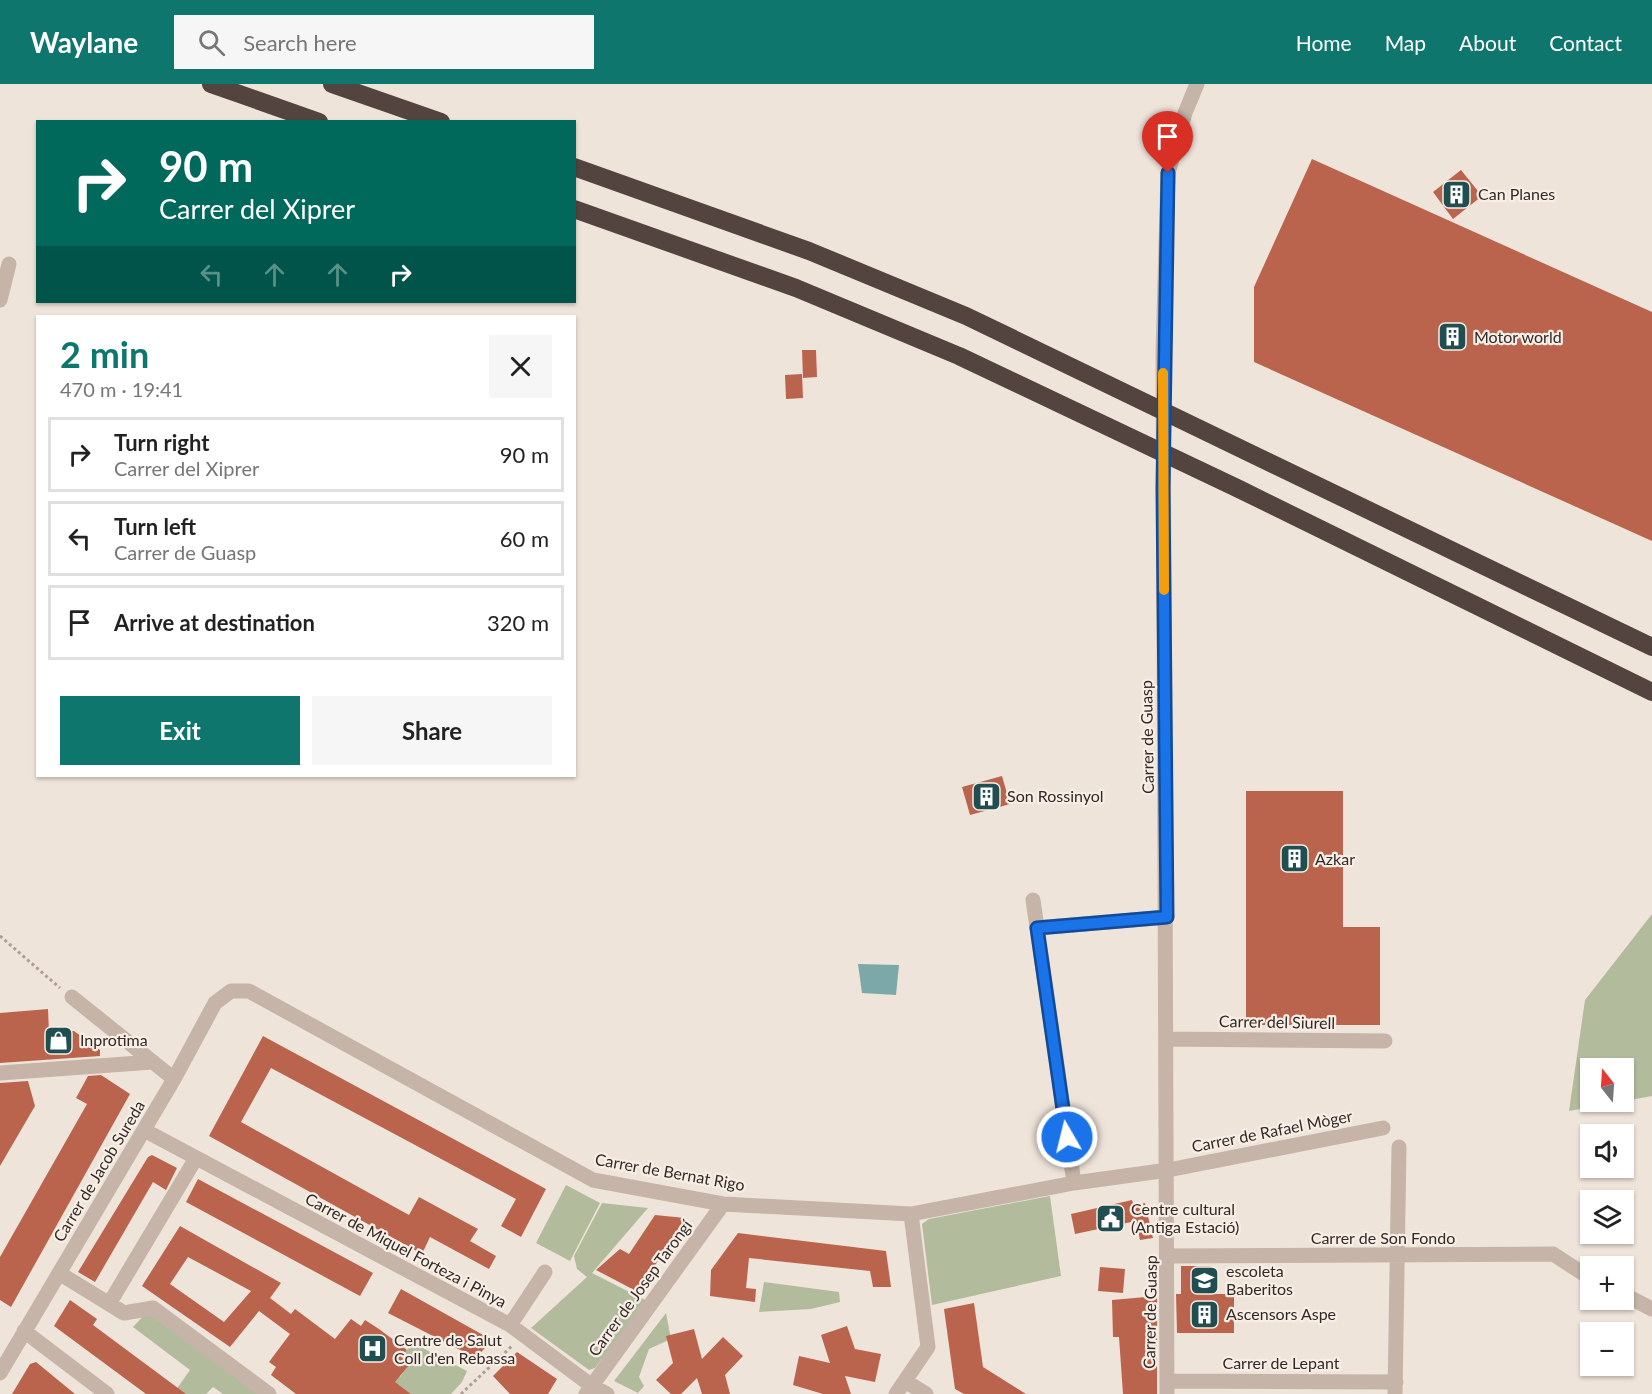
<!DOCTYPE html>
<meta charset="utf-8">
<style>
:root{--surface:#fff;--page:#f6f6f6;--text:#222;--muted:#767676;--line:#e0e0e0;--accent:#0f766e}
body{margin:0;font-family:Lato,sans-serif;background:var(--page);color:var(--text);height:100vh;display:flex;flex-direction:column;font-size:22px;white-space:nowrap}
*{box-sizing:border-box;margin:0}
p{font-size:20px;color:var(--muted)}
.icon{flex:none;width:33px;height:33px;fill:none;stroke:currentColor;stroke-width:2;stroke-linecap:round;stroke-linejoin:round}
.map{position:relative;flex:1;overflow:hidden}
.drawer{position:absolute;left:36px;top:231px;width:540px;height:462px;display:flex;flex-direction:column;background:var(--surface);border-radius:0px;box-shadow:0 2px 4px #0004}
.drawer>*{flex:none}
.guide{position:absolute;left:36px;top:36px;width:540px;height:183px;border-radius:0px;box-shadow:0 2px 4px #0004;background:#00695c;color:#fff;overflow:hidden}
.needle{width:39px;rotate:343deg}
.buttons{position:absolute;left:1580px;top:974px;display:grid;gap:12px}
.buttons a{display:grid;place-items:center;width:54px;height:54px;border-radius:0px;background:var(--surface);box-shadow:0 2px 4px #0004;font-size:30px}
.pin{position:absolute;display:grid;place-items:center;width:51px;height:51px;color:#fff;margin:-62px -26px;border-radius:50% 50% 50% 0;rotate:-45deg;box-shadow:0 0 6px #0007}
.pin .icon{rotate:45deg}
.me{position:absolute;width:66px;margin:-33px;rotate:352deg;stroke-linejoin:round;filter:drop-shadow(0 0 4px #0008)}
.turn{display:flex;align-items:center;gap:21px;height:126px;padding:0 24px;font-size:27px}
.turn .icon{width:78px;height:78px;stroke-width:2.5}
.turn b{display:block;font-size:42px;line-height:51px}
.lanes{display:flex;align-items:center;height:57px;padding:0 24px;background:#0003;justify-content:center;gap:30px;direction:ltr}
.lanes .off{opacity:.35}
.round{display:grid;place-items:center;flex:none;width:63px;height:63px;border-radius:0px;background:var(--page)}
.overview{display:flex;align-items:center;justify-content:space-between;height:102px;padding:0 24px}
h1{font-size:36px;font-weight:700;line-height:45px;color:var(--accent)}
.button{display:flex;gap:12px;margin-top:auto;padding:12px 24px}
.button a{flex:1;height:69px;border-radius:0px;background:var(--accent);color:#fff;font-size:24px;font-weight:700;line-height:69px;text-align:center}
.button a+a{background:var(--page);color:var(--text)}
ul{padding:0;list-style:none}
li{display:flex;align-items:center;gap:18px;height:75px;margin:0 12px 9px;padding:0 12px;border:3px solid var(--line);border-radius:0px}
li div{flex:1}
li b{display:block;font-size:22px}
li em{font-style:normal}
header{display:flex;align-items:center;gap:36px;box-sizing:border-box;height:84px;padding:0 30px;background:var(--accent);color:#fff}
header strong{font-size:28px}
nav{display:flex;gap:33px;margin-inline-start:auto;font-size:21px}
.search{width:420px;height:54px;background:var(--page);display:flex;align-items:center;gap:15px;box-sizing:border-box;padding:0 21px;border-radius:0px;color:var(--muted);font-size:22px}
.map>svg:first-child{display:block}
</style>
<header>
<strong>Waylane</strong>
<div class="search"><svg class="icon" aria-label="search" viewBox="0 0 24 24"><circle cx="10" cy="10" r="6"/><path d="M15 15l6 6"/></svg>Search here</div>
<nav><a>Home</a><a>Map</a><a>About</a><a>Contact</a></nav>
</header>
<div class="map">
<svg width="1652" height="1310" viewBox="0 0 1652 1310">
<rect width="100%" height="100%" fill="#efe4da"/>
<path fill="#b2bc9c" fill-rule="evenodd" d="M1652,830V1012L1569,1027L1585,916ZM1590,984H1623V1017H1590Z
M566,1101L600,1119L570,1177L536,1159Z
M1050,1112L1061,1192L932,1221L922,1140L929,1135Z
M602,1119L648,1124L592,1189L647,1217L595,1284L589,1286L531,1244L587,1193L577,1185L574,1172Z
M764,1198L839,1208L840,1218L811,1225L759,1228Z
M147,1228L264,1310H223L213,1303L206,1310H173L190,1286L133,1243Z
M666,1229L671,1255L649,1265L639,1293L644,1302L638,1309L614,1297Z
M413,1259L467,1287L462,1298L451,1310H411L399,1301L393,1308L390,1286L400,1293L409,1280L401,1273Z"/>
<path fill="#7ca8a9" d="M858,880L899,881L896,911L862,909Z"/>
<path fill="#ba644d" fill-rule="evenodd" d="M1312,75L1652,228V457L1254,278V203Z
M1461,86L1482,112L1453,135L1433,108Z
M802,266H816L817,293L803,294Z
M802,290L803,314L786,315L785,291Z
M1002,692L1010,720L970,731L962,703Z
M1246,707H1343V843H1380V941H1246Z
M48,925L49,948L74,947L100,966V972L0,979V929Z
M263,952L546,1105L521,1153L501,1142L516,1115L271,984L241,1038L409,1131L419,1113L478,1145L470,1157L496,1172L489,1185L430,1153L422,1170L209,1052Z
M101,991L130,1010L11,1223L0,1216V1173L87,1020L76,1014L88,992Z
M28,997L35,1022L0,1082V999Z
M152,1071L177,1084L166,1106L153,1098L95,1198L78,1188L148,1073Z
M198,1095L373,1189L360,1212L186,1118Z
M1132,1116L1134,1122L1145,1119L1153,1154L1140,1156L1136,1137L1075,1150L1071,1130Z
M655,1131L685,1134L638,1208L596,1186L620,1165L629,1170Z
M180,1142L281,1199L270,1214L291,1230L295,1225L335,1255L351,1235L361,1242L365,1236L379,1245L407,1266L401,1273L410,1280L395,1298L411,1310H296L271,1291L276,1283L269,1278L290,1250L259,1227L230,1263L142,1202ZM188,1173L251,1207L224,1238L170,1200Z
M738,1149L886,1167L891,1203H873L870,1187L749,1174L746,1204L756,1205L755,1218L710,1212L711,1186Z
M1181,1182H1211L1210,1210H1234V1249H1177L1176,1210H1181Z
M1100,1183L1125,1185L1123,1209L1098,1207Z
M401,1205L492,1256L476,1274L388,1229Z
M1157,1212V1310H1123L1119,1253H1113L1112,1216Z
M70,1216L97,1235L93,1241L186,1310H146L54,1242Z
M974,1219L983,1283L1026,1310H964L955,1305L944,1225Z
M847,1242L855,1265L881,1270L875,1298L845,1292L851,1310H823L793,1301L799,1272L830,1279L821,1251Z
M694,1245L702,1275L723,1253L743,1272L725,1291L730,1310H702L697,1294L681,1310H671L656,1296L673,1279L666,1252Z
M517,1268L557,1295L548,1310H510L493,1292Z
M36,1278L75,1310H12L30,1280Z"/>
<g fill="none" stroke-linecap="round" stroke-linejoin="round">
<path stroke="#b19e92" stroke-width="3" stroke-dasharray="3 3" stroke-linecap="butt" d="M0,852L60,904
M461,1310L513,1261"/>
<path stroke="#c5b4a7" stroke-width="15" d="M0,216L9,180
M1033,816L1074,1099L1168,1086L1383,1044
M1037,844L1167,833
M72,913L174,995
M1168,955L1385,957
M0,989L153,978
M144,1046L510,1241L592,1302L607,1310
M1168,1172L1553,1170L1590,1194
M59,1189L124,1229L153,1224L269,1310
M1623,1210L1652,1225
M109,1220L196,1074
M510,1241L545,1188
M24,1247L107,1310
M0,1289L174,995L215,919L231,907H249L593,1096L723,1120L911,1130L1074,1099
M905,1297L926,1310
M1167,1297L1396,1298
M586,1310L723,1120
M896,1310L928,1263L911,1130
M1167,1310L1163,269L1168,89L1185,29L1197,0
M1395,1310L1399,1063"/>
<path stroke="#53443f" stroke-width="18" d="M211,0L319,38
M332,0L441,38
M574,83L809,167L966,232L1652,563
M574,125L796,204L959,272L1239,405L1652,608"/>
</g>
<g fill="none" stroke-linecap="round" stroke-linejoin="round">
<defs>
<path id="route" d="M1067,1053L1037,844L1167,833L1163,404L1168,89"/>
</defs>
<use href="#route" stroke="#114b97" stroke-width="15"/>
<use href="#route" stroke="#1a73e8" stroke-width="10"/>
<path stroke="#f59e0b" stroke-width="10" d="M1163,289L1164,506"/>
</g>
<defs>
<symbol id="building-square" viewBox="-11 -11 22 22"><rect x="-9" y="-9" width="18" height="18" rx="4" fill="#214e50" stroke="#f7eee6"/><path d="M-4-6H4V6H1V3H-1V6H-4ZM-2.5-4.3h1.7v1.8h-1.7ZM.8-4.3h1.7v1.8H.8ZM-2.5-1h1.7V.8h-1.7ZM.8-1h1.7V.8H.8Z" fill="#fff"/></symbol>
<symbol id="shop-square" viewBox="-11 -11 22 22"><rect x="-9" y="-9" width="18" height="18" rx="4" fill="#214e50" stroke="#f7eee6"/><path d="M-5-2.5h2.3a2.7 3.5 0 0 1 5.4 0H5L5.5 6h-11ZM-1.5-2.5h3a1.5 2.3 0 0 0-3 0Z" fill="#fff"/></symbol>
<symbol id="civic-square" viewBox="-11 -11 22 22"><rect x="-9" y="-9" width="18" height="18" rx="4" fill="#214e50" stroke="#f7eee6"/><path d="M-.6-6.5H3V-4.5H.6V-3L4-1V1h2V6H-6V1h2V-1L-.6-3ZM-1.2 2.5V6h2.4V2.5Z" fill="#fff"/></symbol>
<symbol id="school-square" viewBox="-11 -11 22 22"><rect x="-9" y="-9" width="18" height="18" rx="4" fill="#214e50" stroke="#f7eee6"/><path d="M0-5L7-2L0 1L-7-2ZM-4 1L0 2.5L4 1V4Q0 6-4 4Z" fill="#fff"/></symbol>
<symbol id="hospital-square" viewBox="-11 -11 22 22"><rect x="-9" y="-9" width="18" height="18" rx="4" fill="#214e50" stroke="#f7eee6"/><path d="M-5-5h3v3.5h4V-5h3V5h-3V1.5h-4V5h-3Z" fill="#fff"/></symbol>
</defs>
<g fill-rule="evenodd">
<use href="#building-square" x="1440" y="94" width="33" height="33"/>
<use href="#building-square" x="1436" y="236" width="33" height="33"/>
<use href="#building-square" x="970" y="696" width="33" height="33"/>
<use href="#building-square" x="1278" y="758" width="33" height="33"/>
<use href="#shop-square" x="42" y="940" width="33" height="33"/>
<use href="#civic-square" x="1094" y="1118" width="33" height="33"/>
<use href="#school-square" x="1188" y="1180" width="33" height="33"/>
<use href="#building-square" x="1188" y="1214" width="33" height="33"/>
<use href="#hospital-square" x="356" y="1248" width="33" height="33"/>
</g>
<g text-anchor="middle" stroke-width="4.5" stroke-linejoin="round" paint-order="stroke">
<g font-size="16" fill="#332a27" stroke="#f7eee6" text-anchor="start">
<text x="1478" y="116">Can Planes</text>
<text x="1474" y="259">Motor world</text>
<text x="1007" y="718">Son Rossinyol</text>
<text x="1315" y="781">Azkar</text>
<text x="80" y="962">Inprotima</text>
<text x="1131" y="1131">Centre cultural<tspan x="1131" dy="18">(Antiga Estació)</tspan></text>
<text x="1226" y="1193">escoleta<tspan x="1226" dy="18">Baberitos</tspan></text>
<text x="1226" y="1236">Ascensors Aspe</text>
<text x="394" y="1262">Centre de Salut<tspan x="394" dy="18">Coll d'en Rebassa</tspan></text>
</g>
<g font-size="16" fill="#332a27" stroke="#f7eee6">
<text transform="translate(1147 653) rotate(-91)" y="6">Carrer de Guasp</text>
<text transform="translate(1277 938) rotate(1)" y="6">Carrer del Siurell</text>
<text transform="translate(1272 1047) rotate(-11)" y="6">Carrer de Rafael Mòger</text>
<text transform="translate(99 1087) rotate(-59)" y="6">Carrer de Jacob Sureda</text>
<text transform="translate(670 1088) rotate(10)" y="6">Carrer de Bernat Rigo</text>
<text x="1383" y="1160">Carrer de Son Fondo</text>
<text transform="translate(406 1166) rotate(28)" y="6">Carrer de Miquel Forteza i Pinya</text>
<text transform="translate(640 1204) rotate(-54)" y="6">Carrer de Josep Tarongí</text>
<text transform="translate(1150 1228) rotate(-89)" y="6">Carrer de Guasp</text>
<text x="1281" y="1285">Carrer de Lepant</text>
</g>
</g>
</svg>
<div class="buttons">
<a><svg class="needle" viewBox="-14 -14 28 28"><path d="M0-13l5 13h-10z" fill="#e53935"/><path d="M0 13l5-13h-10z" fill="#767676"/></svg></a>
<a><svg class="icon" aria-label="sound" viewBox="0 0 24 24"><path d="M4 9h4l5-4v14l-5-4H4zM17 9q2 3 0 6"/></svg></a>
<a><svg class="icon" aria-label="layers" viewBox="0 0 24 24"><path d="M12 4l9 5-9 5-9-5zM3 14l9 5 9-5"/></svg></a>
<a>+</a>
<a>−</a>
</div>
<div class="pin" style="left:1168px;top:89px;background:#d93025"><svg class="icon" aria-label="arrive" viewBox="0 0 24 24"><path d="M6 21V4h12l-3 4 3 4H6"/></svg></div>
<svg class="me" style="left:1067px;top:1053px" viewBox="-20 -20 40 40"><circle r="17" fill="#1a73e8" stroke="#fff" stroke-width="3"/><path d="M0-11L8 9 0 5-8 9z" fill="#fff"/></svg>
<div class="guide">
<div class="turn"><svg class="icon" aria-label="right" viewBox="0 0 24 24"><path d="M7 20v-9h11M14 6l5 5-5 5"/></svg><div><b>90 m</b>Carrer del Xiprer</div></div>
<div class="lanes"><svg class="icon off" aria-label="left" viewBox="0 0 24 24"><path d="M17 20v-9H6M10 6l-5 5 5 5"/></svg><svg class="icon off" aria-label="ahead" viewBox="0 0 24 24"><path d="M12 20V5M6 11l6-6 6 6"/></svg><svg class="icon off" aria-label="ahead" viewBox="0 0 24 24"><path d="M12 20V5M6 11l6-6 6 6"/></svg><svg class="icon" aria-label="right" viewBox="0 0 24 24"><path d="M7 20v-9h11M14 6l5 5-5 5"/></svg></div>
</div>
<section class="drawer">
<div class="overview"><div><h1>2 min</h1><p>470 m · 19:41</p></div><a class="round"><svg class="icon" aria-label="close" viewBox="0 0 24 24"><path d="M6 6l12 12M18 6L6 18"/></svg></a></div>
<ul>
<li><svg class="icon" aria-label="right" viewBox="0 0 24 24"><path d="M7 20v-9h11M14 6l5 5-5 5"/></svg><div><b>Turn right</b><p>Carrer del Xiprer</p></div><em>90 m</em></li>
<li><svg class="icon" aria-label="left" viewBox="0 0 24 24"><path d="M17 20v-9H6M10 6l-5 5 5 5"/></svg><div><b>Turn left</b><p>Carrer de Guasp</p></div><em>60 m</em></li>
<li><svg class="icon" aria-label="arrive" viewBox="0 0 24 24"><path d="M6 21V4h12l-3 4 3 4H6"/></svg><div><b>Arrive at destination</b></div><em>320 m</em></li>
</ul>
<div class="button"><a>Exit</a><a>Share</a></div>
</section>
</div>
